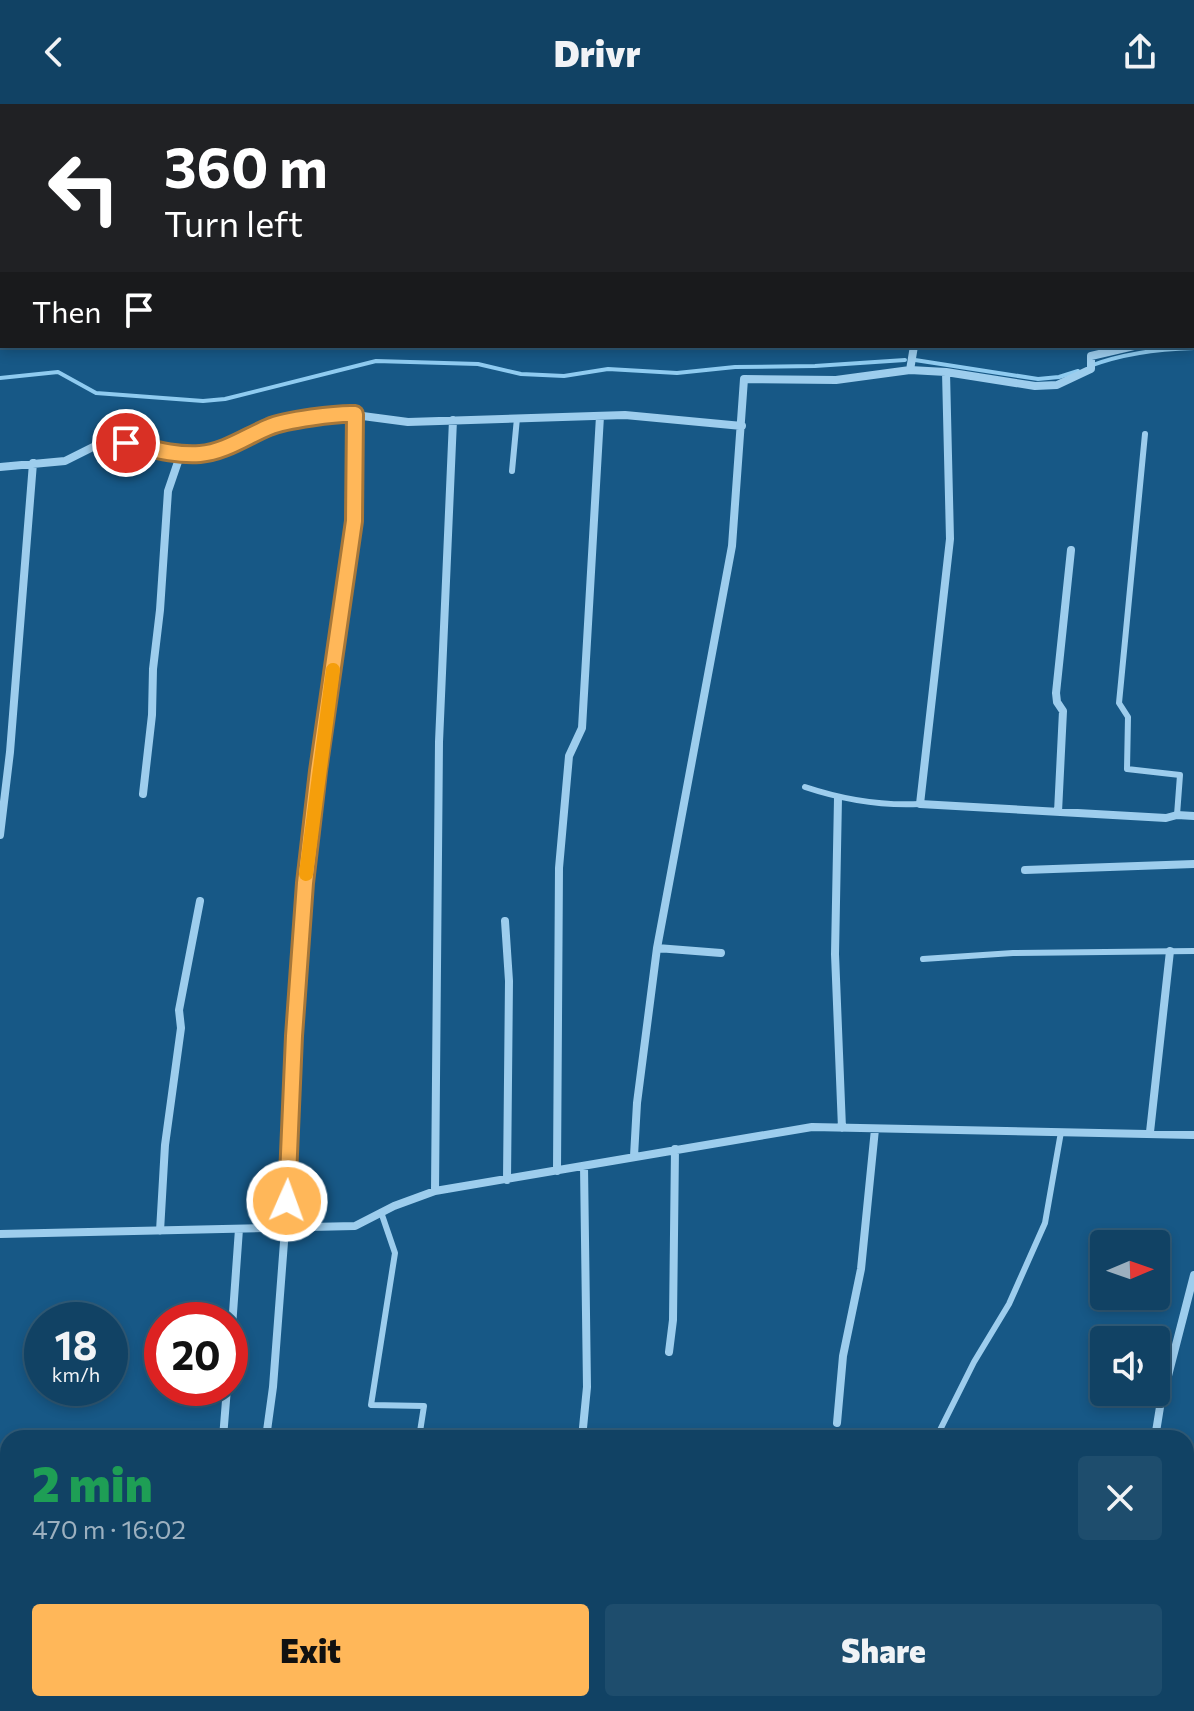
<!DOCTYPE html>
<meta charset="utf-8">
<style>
:root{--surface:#114264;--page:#1e4d6d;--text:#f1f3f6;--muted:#9cb0bf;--line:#305b78;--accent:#ffb759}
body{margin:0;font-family:Commissioner,sans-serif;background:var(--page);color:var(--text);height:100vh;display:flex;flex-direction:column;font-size:30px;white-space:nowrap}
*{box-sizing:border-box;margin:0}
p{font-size:26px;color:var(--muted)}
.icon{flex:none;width:44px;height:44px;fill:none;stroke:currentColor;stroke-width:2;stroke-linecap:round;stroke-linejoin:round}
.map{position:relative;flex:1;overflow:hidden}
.details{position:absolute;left:0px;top:1326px;width:1194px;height:282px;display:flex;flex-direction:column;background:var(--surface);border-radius:24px 24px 0 0;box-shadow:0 4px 12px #0003,0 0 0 2px var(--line)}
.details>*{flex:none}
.top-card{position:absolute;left:0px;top:0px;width:1194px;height:244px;box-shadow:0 4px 12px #0003,0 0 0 2px var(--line);background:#202124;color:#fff;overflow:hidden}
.needle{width:52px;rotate:88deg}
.tools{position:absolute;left:1090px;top:1126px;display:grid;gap:16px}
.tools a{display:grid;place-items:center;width:80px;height:80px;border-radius:8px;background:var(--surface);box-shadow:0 4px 12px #0003,0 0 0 2px var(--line);font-size:40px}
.speed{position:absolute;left:24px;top:1198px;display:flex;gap:16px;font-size:40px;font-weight:700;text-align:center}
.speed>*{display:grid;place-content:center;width:104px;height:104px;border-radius:50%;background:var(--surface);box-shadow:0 4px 12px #0003,0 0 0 2px var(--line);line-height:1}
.speed small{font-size:20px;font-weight:400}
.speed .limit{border:12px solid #d22;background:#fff;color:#111}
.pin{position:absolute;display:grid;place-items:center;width:68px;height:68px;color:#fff;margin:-34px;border:4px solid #fff;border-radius:50%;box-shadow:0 2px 8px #0007}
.me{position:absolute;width:88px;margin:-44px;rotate:2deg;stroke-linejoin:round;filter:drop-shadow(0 0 6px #0008)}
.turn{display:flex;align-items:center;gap:28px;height:168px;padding:0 32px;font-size:36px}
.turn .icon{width:104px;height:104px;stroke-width:2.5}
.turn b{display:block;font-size:56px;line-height:68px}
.then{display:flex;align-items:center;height:76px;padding:0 32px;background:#0003;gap:16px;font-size:30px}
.round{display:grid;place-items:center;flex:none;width:84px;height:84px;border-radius:8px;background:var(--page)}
.head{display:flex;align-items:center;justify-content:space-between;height:136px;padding:0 32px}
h1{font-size:48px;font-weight:800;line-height:60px;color:#1e9e55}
.primary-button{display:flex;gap:16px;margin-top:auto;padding:16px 32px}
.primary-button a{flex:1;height:92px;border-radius:8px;background:var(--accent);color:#111;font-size:32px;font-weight:800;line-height:92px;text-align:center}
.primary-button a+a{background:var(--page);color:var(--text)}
header{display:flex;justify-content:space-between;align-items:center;height:104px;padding:0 32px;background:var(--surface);font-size:36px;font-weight:800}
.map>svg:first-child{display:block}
</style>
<header><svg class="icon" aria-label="back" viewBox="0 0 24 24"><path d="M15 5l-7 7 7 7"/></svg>Drivr<svg class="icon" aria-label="share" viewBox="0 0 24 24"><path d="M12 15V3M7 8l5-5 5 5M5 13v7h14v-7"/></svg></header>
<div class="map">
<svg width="1194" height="1607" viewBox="0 0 1194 1607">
<rect width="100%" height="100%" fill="#175886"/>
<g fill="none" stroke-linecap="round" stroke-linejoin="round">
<path stroke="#8fcbf0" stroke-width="4" d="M915,256L1038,275L1059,273L1078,267
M1090,262C1124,249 1158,245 1194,244
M0,274L58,268L96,289L203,297L225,295L376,257L478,260L521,270L564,272L608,265L677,269L735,263L815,262L905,256"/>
<path stroke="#9dcded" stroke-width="6" d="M1145,330L1119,599L1128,613L1127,665L1180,671L1177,711
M512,367L517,314
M805,683C844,696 880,702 920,700
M923,855L1013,849L1194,847
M381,1108L395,1149L371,1301L424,1302L419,1334
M285,1125L294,932L305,779
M936,1334L974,1258L1009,1200L1045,1119L1061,1028"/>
<path stroke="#9dcded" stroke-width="8" d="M897,2V0
M1048,2V0
M1102,2L1103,0
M1192,235H1194
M910,266L914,242
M946,268L950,435L920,700L1166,714L1177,711L1194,712
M0,363L65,357L95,342L126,339L164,348L200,350L225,344L273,321L340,309L408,318L625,311L742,322
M143,690L152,611L153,565L160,506L168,387L181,349
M838,694L835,850L842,1024
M1058,708L1063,607L1057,598L1056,589L1071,446
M0,731L10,648L33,359
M1025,766L1194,760
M305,779L318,667L354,417L355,310
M505,817L509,877L507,1076
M657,844L721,849
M1150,1028L1170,847
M634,1052L637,999L657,844L732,442L744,275L836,276L910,266L946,268L1035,282L1057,281L1091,265V252L1134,242
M557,1067L559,764L569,652L582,624L600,312
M435,1087L439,638L453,316
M160,1127L165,1041L181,924L179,906L200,797
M0,1130L355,1122L394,1102L435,1087L812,1023L1194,1031
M669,1248L673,1216L675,1045
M230,1251L239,1125
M837,1319L843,1252L861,1165L875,1025
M147,1334H158
M223,1334L227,1284
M266,1334L273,1283L285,1125
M582,1334L587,1283L584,1062
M1155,1334L1160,1303L1194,1171
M81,1607L83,1600
M1046,1607L1048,1600"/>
</g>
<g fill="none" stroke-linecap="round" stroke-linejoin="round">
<defs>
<path id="route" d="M126,339C149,344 175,352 200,350C225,348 247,332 269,323C285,316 338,309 355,310L354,417L318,667L305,779L294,932L287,1097"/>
</defs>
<use href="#route" stroke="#a6773a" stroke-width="20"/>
<use href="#route" stroke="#ffb759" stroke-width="14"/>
<path stroke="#f59e0b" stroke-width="14" d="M306,770L333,566"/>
</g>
</svg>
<div class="tools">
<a><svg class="needle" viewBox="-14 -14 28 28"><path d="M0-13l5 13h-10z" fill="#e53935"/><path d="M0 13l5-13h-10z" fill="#9cb0bf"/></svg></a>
<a><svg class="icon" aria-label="sound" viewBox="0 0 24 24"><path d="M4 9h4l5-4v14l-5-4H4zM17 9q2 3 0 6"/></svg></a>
</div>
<div class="speed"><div>18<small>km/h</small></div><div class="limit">20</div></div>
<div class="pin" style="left:126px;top:339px;background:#d93025"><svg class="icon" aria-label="arrive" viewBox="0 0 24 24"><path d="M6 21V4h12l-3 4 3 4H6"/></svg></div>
<svg class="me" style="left:287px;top:1097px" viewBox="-20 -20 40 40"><circle r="17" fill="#ffb759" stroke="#fff" stroke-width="3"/><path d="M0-11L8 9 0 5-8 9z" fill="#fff"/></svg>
<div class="top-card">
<div class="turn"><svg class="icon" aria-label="left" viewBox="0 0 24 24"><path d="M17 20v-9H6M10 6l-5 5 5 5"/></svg><div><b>360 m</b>Turn left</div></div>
<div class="then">Then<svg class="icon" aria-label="arrive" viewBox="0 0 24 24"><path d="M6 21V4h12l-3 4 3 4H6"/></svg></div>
</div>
<section class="details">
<div class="head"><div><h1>2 min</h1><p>470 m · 16:02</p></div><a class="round"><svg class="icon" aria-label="close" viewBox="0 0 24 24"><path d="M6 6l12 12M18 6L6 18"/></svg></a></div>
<div class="primary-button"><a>Exit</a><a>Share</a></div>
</section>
</div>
